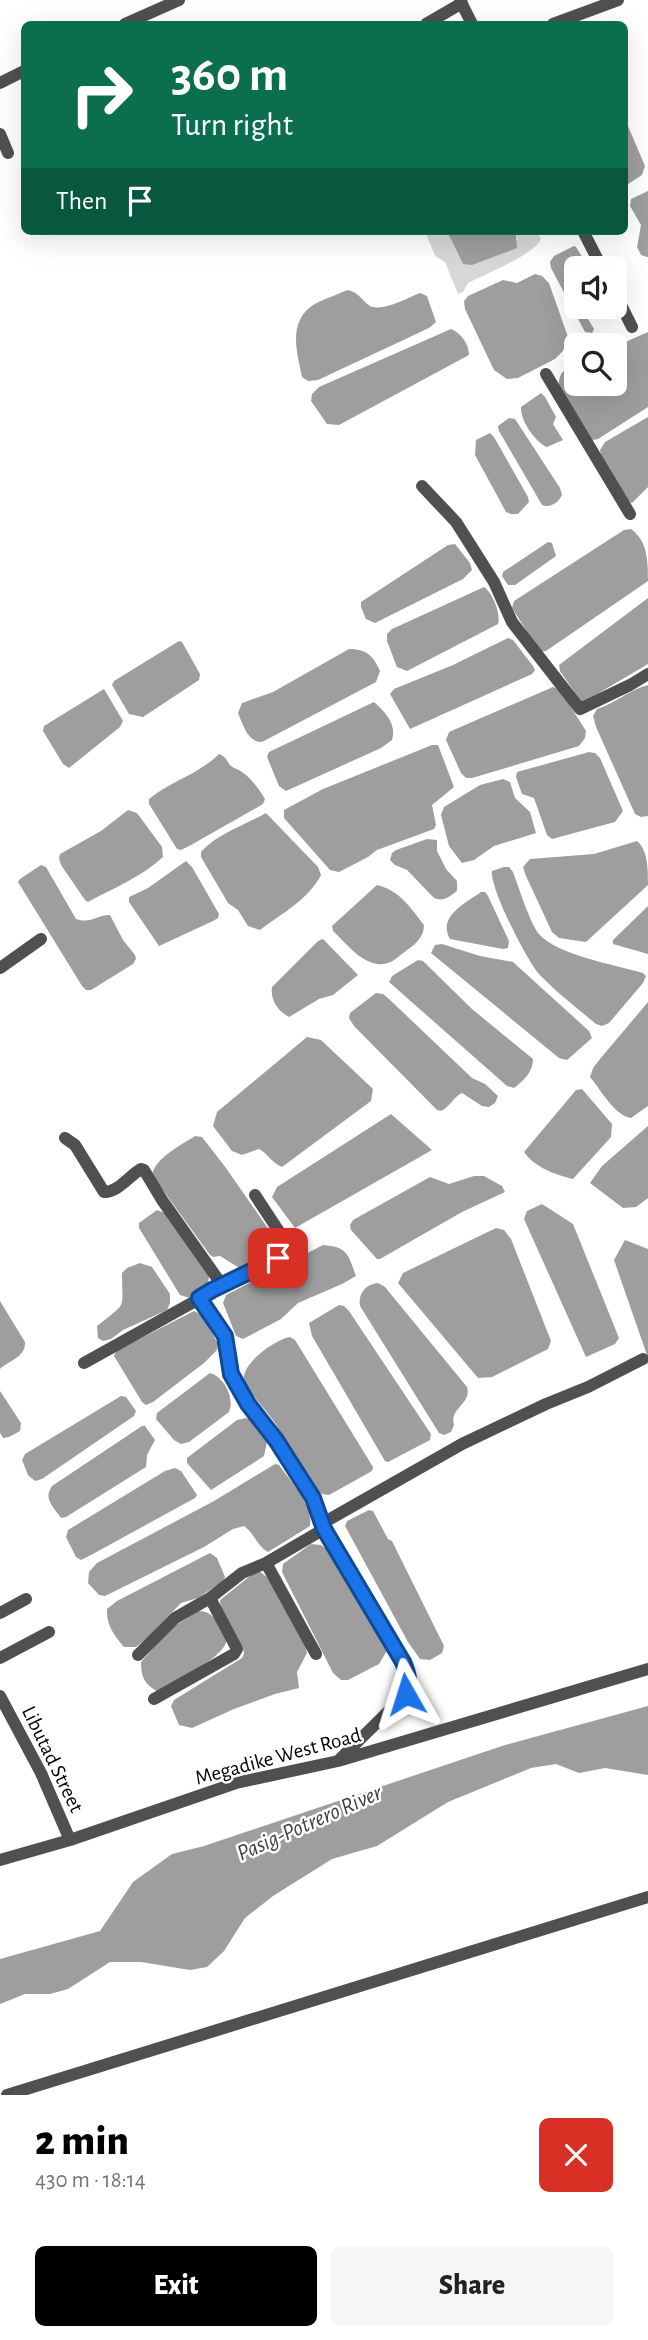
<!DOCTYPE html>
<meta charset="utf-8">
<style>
:root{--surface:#fff;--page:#f6f6f6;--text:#222;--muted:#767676;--accent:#000}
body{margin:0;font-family:"Alegreya Sans",sans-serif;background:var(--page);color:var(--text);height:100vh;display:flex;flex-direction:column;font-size:26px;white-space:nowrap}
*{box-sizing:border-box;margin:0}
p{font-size:23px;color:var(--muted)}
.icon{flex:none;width:38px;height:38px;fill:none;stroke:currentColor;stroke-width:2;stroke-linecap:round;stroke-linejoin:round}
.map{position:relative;height:2095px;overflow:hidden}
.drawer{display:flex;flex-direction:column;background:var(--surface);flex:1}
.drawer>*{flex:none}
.hud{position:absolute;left:21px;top:21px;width:607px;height:214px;border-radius:10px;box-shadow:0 7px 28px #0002;background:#0b6e4f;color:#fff;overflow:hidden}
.tools{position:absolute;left:564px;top:256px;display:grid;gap:14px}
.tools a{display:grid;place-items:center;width:63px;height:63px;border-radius:10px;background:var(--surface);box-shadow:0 7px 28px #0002;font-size:35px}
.pin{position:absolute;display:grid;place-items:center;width:60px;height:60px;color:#fff;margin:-30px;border-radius:14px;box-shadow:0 4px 10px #0006}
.me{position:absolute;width:77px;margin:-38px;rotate:354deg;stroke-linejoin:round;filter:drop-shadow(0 0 5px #0008)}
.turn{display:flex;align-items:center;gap:24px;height:147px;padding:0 35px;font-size:32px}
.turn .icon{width:91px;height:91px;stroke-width:2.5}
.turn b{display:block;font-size:49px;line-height:60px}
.then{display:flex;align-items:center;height:66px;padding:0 35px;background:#0003;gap:14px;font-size:26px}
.round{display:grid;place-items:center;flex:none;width:74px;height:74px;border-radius:10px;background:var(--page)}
.overview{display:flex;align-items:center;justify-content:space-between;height:119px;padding:0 35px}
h1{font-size:42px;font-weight:800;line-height:52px;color:var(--accent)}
.action{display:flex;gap:14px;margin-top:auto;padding:14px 35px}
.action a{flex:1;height:80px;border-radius:10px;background:var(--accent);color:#fff;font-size:28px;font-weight:800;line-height:80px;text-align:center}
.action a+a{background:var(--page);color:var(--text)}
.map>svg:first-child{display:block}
</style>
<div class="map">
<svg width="648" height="2095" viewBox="0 0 648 2095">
<rect width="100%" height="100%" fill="#fff"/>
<path fill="#d7d7d7" d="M425,231H447L463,264L518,240L516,231H536L541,239C534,255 485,274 468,283L463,292L458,294L445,262L435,256Z"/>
<path fill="#9e9e9e" d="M625,119L645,166L642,175L625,186Z
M648,191V257H647L641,255L637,247L641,225L630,206L631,199Z
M447,231H516L517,248L472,265L463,264Z
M574,246L576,247L589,268H576V306H594L588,310V319L594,329L592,333L585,332L551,268L550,262L554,256Z
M535,274L542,276L549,283L568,337L563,351L555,359L518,378L507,379L494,370L465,309L464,301L468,296L503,280L517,283Z
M347,290C359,292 361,300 370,306C383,312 407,298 420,293L427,296L436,322L429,328L318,380L308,381L302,377C298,356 289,329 306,311C315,301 335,296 347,290Z
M451,329C461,333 469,344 469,355L339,425L327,424L311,401L312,394L319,387Z
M648,332V407L598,439L593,440L588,437L559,385C559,371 565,370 576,364V383H614V347Z
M541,393L545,397L556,417L553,424L563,440L547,447C535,442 520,420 521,407Z
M648,417V487L632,503L625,500L602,459L600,450L605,442Z
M509,418L515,419L560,488L562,495C558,503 551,508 542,505L499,431L498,426Z
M490,433L494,437L528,497L529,502L518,514H511L506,512L475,455L476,440Z
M631,529C648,541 648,562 648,581L546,651L540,652L512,608L514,601L624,530Z
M548,542L552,543L556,556L515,585H508L502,576L503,572Z
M455,544L470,563L472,570L463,579L375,623L366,619L361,607V602L448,545Z
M484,587C493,593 501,614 498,624L407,671L397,667L387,641V634L392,629Z
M648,598V664L582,703L560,671L559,665Z
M508,638L513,640L533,666L535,670L532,674L410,729L390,694L394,689L453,665Z
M179,641L182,642L200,674L199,680L143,717L129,714L112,685L114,681Z
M349,649C366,649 373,655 380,671L376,682L262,742C247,742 243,724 238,713L242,703L273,692Z
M648,685V816L641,817L635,814L596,727L593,716L597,709C616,703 631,689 648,685Z
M553,687L560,690L586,731L585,738L579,746L472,778H466L461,773L446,740L449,732Z
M104,689L123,721L120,727L69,768L63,764L43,731L44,726Z
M374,702C385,712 397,724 392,740L381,748L286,791L279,786L267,757L269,752Z
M432,745H438L454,787L432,805L436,825L434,829L377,850L368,857L339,872L330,870L284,818V810L323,789Z
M589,752L595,753L600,758L623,811L615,822L552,839L547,835L534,798L522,794L516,777L517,772Z
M219,754C227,757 226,761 231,766C233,768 240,770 242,772C251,778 259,789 265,799L263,804L191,845L181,850L177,849L149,804V799C171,781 199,774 219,754Z
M503,779L510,782L515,798L530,812L536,833L494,846L474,860L462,863L449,846L441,815L444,807L480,785Z
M128,810L137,813L162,847L163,857C142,877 113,888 88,902L85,900L61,865L59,858L60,854L101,831Z
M266,813L318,867L321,875C309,899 281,914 260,930L248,926L238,910L228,903L201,857V852C217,834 245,825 266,813Z
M427,839L437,840V851L446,869L457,881V891C449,897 442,903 433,897L407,870L395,865L390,860L392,853L396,850Z
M637,841C648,850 648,869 648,885L586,942L559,938L552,932L526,876L523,867L530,859L594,854Z
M186,861L192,867L219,914L218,918L213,921L159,946L129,902V897L148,888Z
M41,865L46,867L76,919C90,924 97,915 110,915L123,940L135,955L136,959L133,964L91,990H86L82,986L18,882L20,879Z
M504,867H509L513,872C519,888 529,920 538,933C556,955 616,965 643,973L646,976L643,983L609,1023L602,1026L596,1024C577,1008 556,992 539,974C527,961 489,886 492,871Z
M377,885C399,890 411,908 424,925C424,937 416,944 407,950C401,954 395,961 388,963C366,970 347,944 333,931L332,926Z
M481,892H485L488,896L509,941L508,948L503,949L450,939C437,916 466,903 481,892Z
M648,906V954L613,944V940Z
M323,939L358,975L333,995L319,999L289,1017C278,1011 270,1000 272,987L318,941Z
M442,944L480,956L513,962L589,1031L592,1038L567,1060L559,1058L431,953L435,945Z
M418,960L423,961L472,1009L533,1059C533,1072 524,1080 514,1088L507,1086L389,982L392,976Z
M376,993L383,994L389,999L472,1078L485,1084L498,1096L495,1103L489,1107L482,1106L462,1093C453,1097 450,1107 441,1111L437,1110L354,1026L349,1018L350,1013Z
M648,1002V1106L631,1118C614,1115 601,1090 590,1077L593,1068L600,1059Z
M307,1037L321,1040L373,1089L371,1101L282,1167C272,1163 268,1154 259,1149L242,1155L232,1151L213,1126L217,1112Z
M582,1089L612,1124L611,1137L573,1179C556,1175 534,1167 524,1152L576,1090Z
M391,1114L432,1150L295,1228L272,1197L277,1187Z
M648,1126V1198L636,1207L623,1208L590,1183L602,1166Z
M195,1136L202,1137L226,1168L274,1237V1249L263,1259L241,1269L220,1256L213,1257L210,1255L152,1175C156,1157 180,1146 195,1136Z
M474,1176H484L502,1186L505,1192L462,1212L380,1259H377L351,1230L350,1225L353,1220L430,1177L449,1184Z
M542,1204L573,1224L619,1338L615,1344L586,1357L524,1219L527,1211Z
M157,1210L165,1213L209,1275L208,1286L198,1290L190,1298L180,1295L139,1228V1223Z
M496,1228L504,1230L511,1239L551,1341L548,1349L492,1377L478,1378L398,1283L403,1273Z
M625,1240L648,1249V1358L614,1260Z
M323,1245C348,1247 348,1254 356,1276L342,1284L298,1303L281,1319L243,1339L236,1336L223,1303L226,1295Z
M140,1263L152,1267L170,1294V1303L167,1310L123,1330L111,1339L103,1341L98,1338L97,1326C128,1301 122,1311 122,1273L127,1268Z
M378,1283L385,1287L467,1387C472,1404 449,1408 454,1425L451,1432L444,1435L439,1433L360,1306C358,1294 365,1284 378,1283Z
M0,1301L25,1342C26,1357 10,1360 0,1369Z
M339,1305L344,1306L349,1311L431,1434L430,1440L388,1462L385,1461L312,1336L309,1323Z
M194,1311L202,1315L218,1344L217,1350L204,1363L153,1402L146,1405L142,1402L114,1356L116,1351Z
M290,1337L295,1340L373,1467L372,1471L329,1495L322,1494L315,1489C302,1467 289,1445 275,1423C268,1412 247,1391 244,1379C242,1363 276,1339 290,1337Z
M210,1373C224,1377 235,1398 229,1412L189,1442L181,1444L174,1440L156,1419L157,1413Z
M0,1391L21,1423L20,1431L9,1437L3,1438L0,1433Z
M121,1396L126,1397L136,1411L134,1416L42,1479L35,1481L28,1475L22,1460L25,1454Z
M246,1418L251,1420L267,1442L264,1456L211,1490L187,1463V1458L237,1420Z
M142,1426H145L155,1440L147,1455L146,1467L66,1517L61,1518C53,1506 43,1499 52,1486Z
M275,1464L279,1465C291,1482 313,1505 310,1526L268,1552C258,1547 254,1533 244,1526L233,1529L204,1547L105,1596L99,1595L88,1583L89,1572L97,1563L214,1501Z
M175,1468L181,1471L197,1495L195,1498L91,1555L81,1560L76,1557L66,1537L68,1530L165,1471Z
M369,1510L373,1511L388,1539L392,1541L444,1646L442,1653L430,1660L420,1659L408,1642L345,1526L347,1521Z
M311,1544L321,1545L328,1550L388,1649L379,1664L348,1680H341L333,1673L282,1572L283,1564Z
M210,1553L217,1558L225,1577L223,1581L198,1598L181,1603L146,1639L136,1647H124C114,1635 106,1625 107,1609L117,1601Z
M255,1572H260L267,1577L305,1644L307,1653L297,1672L299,1688L275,1694L234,1709L192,1728L179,1725L171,1706L174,1700L242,1658L244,1654L243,1648L221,1609L220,1600Z
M199,1611C215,1611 220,1627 227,1640C223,1659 175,1681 157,1691C144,1684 141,1676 141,1662L171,1628Z
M648,1706V1775L605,1768L579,1773L556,1764L531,1768L448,1802L377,1846L332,1859L273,1896L245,1918L224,1951L207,1967L190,1970L141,1962H110L68,1989L50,1994H25L0,2004V1959L100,1931L133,1882L172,1854L204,1846L505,1745Z"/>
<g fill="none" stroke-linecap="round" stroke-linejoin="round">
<path stroke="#505050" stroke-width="12" d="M460,0L472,24
M125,24L179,0
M426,24L462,3
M553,24L618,0
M0,83L24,71
M0,134L8,153
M583,231L602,268
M614,291L632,327
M546,374L630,514
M422,486L456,522L494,582L512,622L580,709L630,685L648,674
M0,968L41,939
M65,1138L75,1145L104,1192C117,1193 129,1176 141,1169L144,1170L162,1200L222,1285
M255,1195L282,1236L283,1252L278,1258L212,1290L199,1299L224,1336L231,1374L248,1404L276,1440L313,1498L324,1529L403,1662L409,1675L406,1694L338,1761
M84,1363L199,1299
M323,1523L462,1444L546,1404L588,1387L643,1359
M0,1613L26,1599
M316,1654L266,1563L324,1529
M138,1655L175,1618L210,1598L242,1573L266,1563
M0,1658L49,1632
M0,1696L41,1773L70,1840
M154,1699L234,1654L237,1649L210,1598
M0,1860L70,1840L236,1783L338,1761L648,1669
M7,2095L648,1897"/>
</g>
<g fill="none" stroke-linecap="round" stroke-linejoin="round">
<defs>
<path id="route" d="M278,1258L212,1290L199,1298L225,1336L231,1374L248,1404L276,1440L313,1498L324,1529L403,1662C408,1674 410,1681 406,1694"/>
</defs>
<use href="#route" stroke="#114b97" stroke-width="18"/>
<use href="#route" stroke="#1a73e8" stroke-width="12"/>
</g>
<g text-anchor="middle" stroke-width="5" stroke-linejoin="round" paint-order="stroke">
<g font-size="21" fill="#000" stroke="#fff">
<text transform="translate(278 1756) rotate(-15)" y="7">Megadike West Road</text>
<text transform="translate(53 1759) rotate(64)" y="7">Libutad Street</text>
</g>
<g font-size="23" font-style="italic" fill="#3f3f3f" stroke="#fff">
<text transform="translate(309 1822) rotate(-24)" y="8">Pasig-Potrero River</text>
</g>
</g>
</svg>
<div class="tools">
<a><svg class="icon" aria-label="sound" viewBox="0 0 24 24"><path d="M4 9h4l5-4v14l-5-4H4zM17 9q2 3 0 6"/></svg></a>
<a><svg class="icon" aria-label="search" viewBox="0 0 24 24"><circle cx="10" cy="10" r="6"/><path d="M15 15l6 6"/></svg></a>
</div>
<div class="pin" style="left:278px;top:1258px;background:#d93025"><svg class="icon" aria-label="arrive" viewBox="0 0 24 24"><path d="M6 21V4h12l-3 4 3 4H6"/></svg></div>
<svg class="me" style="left:406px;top:1694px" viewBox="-20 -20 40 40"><path d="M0-17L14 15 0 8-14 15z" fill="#1a73e8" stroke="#fff" stroke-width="4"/></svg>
<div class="hud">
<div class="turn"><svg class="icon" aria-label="right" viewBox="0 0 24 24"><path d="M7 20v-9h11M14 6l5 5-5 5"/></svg><div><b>360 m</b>Turn right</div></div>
<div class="then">Then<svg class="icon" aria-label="arrive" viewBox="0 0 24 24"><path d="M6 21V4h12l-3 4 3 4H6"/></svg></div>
</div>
</div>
<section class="drawer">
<div class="overview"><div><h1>2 min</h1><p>430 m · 18:14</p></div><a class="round" style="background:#d93025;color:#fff"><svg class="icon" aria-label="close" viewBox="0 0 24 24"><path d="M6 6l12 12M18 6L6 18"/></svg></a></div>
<div class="action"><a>Exit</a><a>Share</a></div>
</section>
